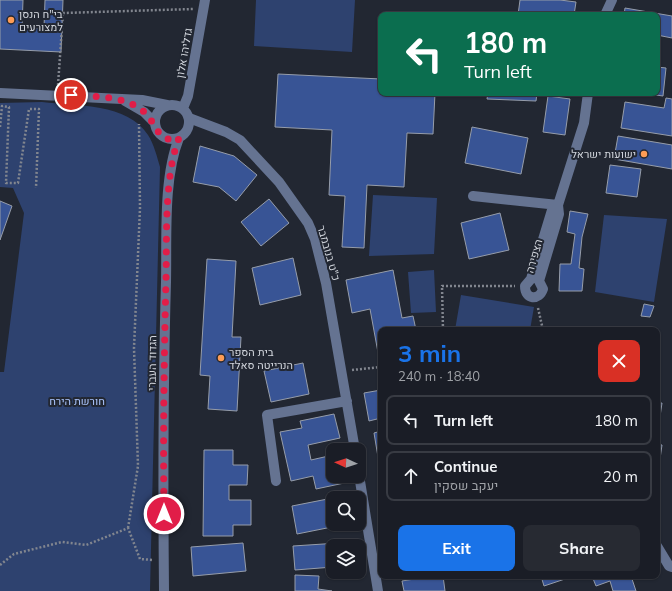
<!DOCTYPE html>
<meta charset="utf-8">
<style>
:root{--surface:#1a1d26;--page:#272a32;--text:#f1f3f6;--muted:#9fa2a7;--line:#383b43;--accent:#1a73e8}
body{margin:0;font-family:Mulish,Heebo,sans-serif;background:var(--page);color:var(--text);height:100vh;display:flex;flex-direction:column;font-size:15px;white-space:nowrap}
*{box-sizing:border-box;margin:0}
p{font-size:13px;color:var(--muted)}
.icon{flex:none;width:22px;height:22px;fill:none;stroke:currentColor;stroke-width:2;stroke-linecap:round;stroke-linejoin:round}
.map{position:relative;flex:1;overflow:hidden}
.details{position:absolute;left:378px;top:327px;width:282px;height:252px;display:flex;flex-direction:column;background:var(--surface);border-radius:8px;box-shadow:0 1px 3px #0004,0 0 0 1px var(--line)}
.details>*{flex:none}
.top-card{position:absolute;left:378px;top:12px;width:282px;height:84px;border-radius:8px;box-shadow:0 1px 3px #0004,0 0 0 1px var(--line);background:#0b6e4f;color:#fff;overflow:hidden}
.needle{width:26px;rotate:273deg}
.buttons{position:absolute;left:326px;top:443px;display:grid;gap:8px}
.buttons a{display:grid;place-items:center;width:40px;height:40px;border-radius:8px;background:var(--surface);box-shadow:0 1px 3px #0004,0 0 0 1px var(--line);font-size:20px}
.pin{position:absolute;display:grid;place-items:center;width:34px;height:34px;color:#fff;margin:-17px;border:2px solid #fff;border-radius:50%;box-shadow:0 1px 4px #0007}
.me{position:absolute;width:44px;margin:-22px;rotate:0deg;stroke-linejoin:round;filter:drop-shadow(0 0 3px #0008)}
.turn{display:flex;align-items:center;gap:14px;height:84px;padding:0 20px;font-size:18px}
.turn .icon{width:52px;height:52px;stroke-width:2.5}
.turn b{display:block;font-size:28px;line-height:34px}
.round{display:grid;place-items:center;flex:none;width:42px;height:42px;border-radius:8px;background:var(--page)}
.head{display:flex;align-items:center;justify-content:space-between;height:68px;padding:0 20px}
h1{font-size:24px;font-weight:700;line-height:30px;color:var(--accent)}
.primary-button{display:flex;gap:8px;margin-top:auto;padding:8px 20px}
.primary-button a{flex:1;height:46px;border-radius:8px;background:var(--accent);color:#fff;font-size:16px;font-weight:700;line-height:46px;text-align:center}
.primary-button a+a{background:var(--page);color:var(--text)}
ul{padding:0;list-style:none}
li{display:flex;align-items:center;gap:12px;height:50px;margin:0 8px 6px;padding:0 12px;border:2px solid var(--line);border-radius:8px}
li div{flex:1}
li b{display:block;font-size:15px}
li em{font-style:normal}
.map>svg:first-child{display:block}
</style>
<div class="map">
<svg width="672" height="591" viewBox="0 0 672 591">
<rect width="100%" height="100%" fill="#222732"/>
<path fill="#2e426f" d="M256,0H355L352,52L254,46Z
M42,102C76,106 128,103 148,135C154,144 157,157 160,167L150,591H0V372H4L24,213L13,188L0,187V103Z
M373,195L437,198L434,254L369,256Z
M604,215L667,219L654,302L595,292Z
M434,270L436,312L411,313L408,272Z
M461,295L534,307L530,330H455Z"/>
<path fill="#385495" stroke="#969daa" d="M0,0H23L22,28H44L45,0H63L61,52L0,49Z
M520,0H560L576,2L574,15H518Z
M625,8L672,16V38L657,35V15H624Z
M657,67L666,68L663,96L642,93H657Z
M278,74L381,79V93H435L433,134L407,133L404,187L367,185L364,248L342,247L345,196L329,195L332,130L275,127Z
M488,93H537L536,101L487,99Z
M548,96L570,99L565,135L543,132Z
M666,98L672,99V136L621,128L625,102L664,108Z
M472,127L528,138L521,174L465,163Z
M618,136L672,145V169L614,159Z
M200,146L234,156L257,175L236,201L219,187L193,182Z
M610,165L641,169L637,197L606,193Z
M269,199L289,223L261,246L241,222Z
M0,201L12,206L0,240Z
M570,211L588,214L582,237L579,268L584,269L582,291H559L560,264H571L575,234L567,232Z
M500,213L509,250L469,259L461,223Z
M293,258L301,295L260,305L252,268Z
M207,259L236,261L232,337H241L237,411L208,409L210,376L200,375Z
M393,270L402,318L413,316L416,330H381V357L379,358L370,309L352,313L346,280Z
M644,304L654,306L650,317L641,316Z
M303,363L309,394L271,402L264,371Z
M381,390V418L369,421L364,393Z
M657,403H662L657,437Z
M334,414L340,438L308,445L311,460L333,455V476H348L349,482L316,489L313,476L291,481L280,432L302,428L300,421Z
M381,431V463H379L374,433Z
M657,444L662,445L657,480Z
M204,450H233V465H248L247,485H229V500H251V525H233V536H203Z
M348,495V498H333V524H347L297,534L292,506Z
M354,542L355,546H333V567L295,570L293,546Z
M243,543L246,571L193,576L191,547Z
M295,575L319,576L318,589L332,591H295Z
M433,576H443L445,591H404L402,581Z
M541,576H564L565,579L544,586Z
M592,576H631L636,591H613L610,581L596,586Z"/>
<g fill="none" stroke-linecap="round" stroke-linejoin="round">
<path stroke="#82868f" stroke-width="2.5" stroke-dasharray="2 2" stroke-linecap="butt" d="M58,85L63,13L193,9
M0,127L2,106L9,107L6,183H18L29,109H39L36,188
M538,308L543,330
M443,330L442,286H515
M352,370L381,367
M128,528L138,466L134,348L140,208L139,124
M0,565L14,554L62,542L86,545L128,528L140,559L153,560"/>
<path stroke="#657391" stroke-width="10" d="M605,15L612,0
M0,93L142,100L167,105
M125,101L144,112L154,122
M155 122a17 17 0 1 1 34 0a17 17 0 1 1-34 0Z
M183,108L188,96L205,0
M189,118L226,132L240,140L279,182L308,223L315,239L326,283L355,450
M473,196L558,205
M558,205L552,210L531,279L525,286C525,300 539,301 543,289L539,281L559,214L558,205L584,123L588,93
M359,475L378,591
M276,481L267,415L347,401
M657,546L669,566L672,567
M164,591C163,488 163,385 166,282C167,238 163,178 179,138"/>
</g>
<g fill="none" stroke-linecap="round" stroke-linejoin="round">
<path stroke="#e11d48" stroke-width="7" stroke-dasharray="0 12.6" d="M71,95C96,97 123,95 143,111C157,122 157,145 179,138C164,176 167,238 166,280C164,358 163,436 164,514"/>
</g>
<g fill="#fd9c55" stroke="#222732" stroke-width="1.5">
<circle cx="11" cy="20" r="4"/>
<circle cx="644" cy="154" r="4"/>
<circle cx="221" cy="358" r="4"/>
</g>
<g text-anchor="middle" stroke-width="4" stroke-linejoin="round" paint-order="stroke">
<g font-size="11" fill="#d1d5dc" stroke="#222732" text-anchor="start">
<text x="19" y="18">בי"ח הנסן<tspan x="19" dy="13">למצורעים</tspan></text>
<text x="636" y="158" text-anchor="end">ישועות ישראל</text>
<text x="229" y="356">בית הספר<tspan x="229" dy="13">הנרייטה סאלד</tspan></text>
</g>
<g font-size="11" fill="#d1d5dc" stroke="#222732">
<text transform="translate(184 53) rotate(-80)" y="4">גדליהו אלון</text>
<text transform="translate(329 253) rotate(74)" y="4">כ"ט בנובמבר</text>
<text transform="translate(534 256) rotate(-74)" y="4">הצפירה</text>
<text transform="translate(152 363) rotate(-89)" y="4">הגדוד העברי</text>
</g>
<g font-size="11" fill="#acc6ff" stroke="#222732">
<text x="77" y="405">חורשת הירח</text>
</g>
</g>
</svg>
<div class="buttons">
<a><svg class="needle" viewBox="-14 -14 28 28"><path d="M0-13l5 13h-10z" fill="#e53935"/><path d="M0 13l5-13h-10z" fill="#9fa2a7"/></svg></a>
<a><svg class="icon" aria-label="search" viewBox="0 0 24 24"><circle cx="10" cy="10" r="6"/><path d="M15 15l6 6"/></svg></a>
<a><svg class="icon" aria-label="layers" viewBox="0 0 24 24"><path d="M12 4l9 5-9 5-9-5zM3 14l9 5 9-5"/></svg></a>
</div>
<div class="pin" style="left:71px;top:95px;background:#d93025"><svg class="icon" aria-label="arrive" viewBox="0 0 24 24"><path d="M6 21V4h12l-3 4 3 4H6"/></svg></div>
<svg class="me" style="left:164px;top:514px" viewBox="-20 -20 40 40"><circle r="17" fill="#e11d48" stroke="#fff" stroke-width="3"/><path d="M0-11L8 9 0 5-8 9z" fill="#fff"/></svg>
<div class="top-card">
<div class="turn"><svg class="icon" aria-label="left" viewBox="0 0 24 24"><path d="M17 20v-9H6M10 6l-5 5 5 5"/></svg><div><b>180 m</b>Turn left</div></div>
</div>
<section class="details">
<div class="head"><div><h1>3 min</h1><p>240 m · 18:40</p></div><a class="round" style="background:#d93025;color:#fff"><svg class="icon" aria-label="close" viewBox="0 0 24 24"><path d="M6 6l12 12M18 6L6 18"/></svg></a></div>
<ul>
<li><svg class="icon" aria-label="left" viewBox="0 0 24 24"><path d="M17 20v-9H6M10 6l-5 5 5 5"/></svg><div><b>Turn left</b></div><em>180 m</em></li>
<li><svg class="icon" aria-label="ahead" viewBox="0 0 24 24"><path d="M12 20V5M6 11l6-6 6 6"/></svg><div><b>Continue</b><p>יעקב שסקין</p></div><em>20 m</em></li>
</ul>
<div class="primary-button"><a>Exit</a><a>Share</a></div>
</section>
</div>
